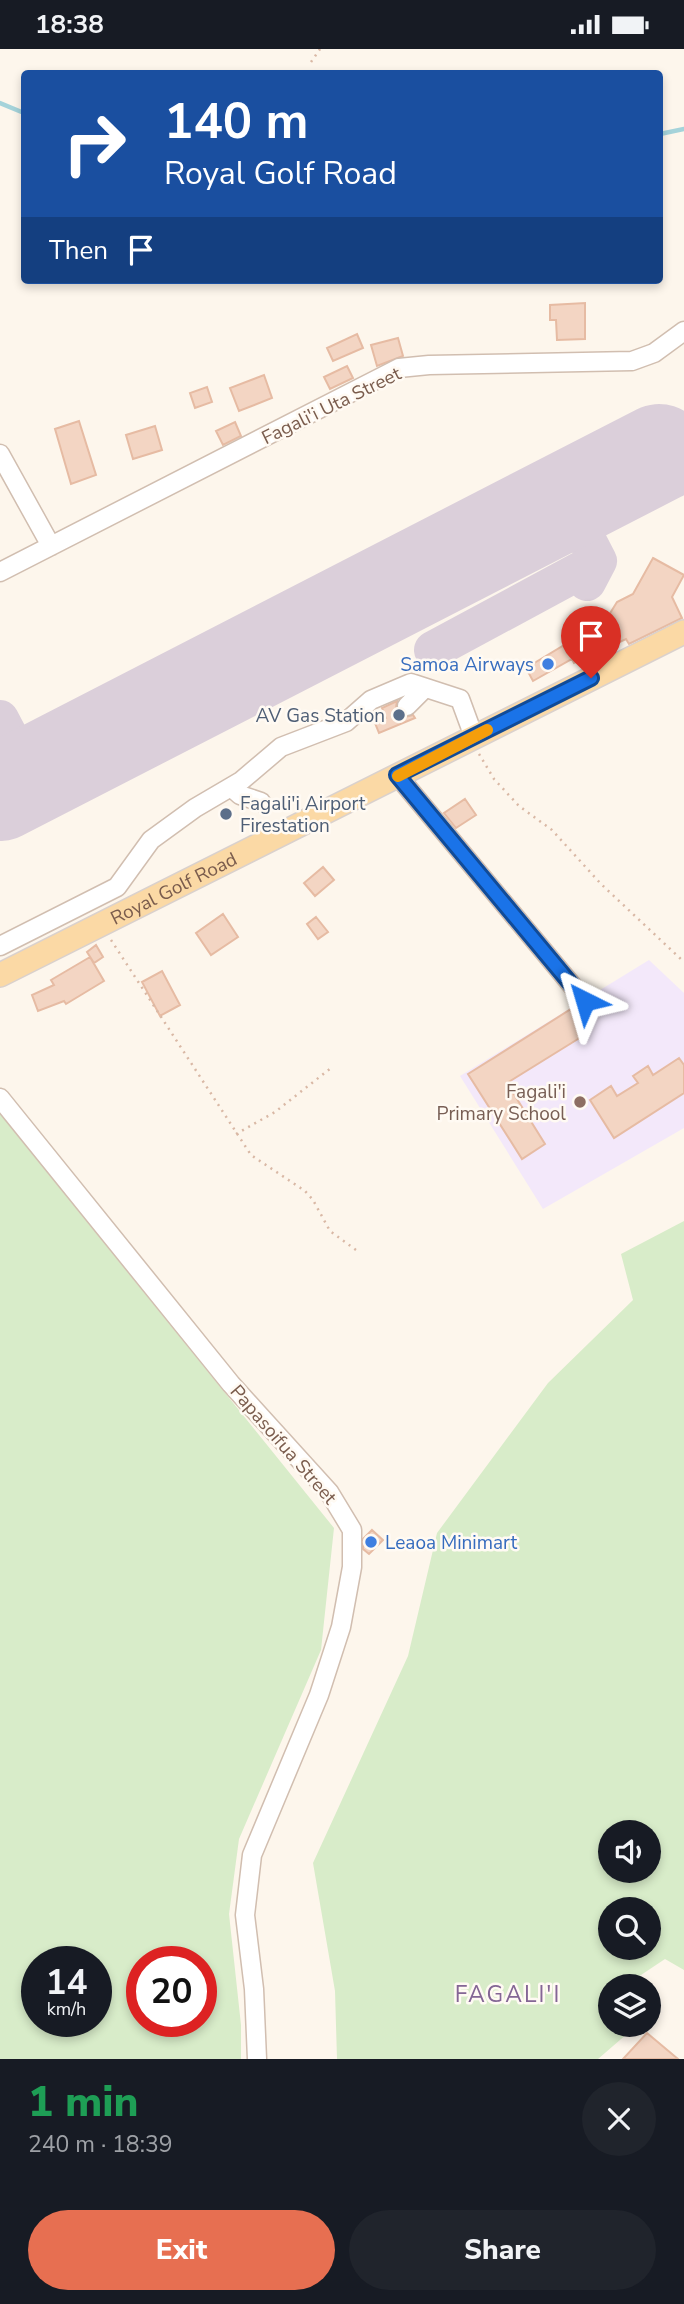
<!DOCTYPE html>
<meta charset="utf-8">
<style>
:root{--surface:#171b24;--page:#20242c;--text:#f1f3f6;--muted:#9ea1a6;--accent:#e76f51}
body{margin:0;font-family:"Nunito Sans",sans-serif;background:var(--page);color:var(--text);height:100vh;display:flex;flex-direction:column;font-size:26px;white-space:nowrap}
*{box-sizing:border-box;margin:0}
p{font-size:23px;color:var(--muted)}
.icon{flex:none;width:38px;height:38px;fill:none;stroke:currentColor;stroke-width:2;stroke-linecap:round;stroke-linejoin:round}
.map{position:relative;height:2010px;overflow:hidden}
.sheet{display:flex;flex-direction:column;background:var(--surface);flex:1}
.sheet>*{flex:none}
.banner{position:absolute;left:21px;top:21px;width:642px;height:214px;border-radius:7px;box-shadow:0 4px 10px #0003;background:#1a4fa0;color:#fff;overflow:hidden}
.tools{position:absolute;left:598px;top:1771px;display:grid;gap:14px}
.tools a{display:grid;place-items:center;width:63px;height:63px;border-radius:50%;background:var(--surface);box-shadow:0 4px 10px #0003;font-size:35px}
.speed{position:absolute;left:21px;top:1897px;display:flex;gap:14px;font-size:35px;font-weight:700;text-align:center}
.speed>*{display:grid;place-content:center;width:91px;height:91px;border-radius:50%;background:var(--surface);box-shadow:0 4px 10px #0003;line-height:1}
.speed small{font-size:18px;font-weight:400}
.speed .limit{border:10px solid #d22;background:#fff;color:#111}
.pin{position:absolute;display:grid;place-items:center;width:60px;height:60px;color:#fff;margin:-72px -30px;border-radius:50% 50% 50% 0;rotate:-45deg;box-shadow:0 0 7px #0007}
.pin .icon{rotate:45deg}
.me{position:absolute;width:77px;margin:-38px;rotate:320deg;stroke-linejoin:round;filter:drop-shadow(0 0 5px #0008)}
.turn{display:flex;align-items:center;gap:24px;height:147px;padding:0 28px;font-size:32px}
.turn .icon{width:91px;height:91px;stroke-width:2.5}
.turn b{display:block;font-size:49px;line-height:60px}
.then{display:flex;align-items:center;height:66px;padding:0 28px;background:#0003;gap:14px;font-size:26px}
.round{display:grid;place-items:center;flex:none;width:74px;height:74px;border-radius:37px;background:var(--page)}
.head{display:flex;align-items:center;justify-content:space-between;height:119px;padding:0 28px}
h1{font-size:42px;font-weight:800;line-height:52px;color:#1e9e55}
.button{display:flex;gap:14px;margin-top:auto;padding:14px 28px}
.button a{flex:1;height:80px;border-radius:42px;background:var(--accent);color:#fff;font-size:28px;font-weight:800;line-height:80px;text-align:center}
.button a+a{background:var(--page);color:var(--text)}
.status{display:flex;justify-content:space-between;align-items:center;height:49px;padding:0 35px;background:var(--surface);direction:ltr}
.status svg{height:19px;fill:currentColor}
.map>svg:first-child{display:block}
</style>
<div class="status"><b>18:38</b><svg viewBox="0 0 49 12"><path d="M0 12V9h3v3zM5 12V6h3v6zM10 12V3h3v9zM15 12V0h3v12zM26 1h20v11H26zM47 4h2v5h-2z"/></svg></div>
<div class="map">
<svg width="684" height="2010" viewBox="0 0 684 2010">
<rect width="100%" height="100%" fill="#fdf6ec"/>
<path fill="#f3e8fa" d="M649,911L684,944V1079L543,1160L460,1027Z"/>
<path fill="#d8ecc9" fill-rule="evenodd" d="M0,1065L334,1479L321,1601L239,1790L229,1865L241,1976V2010H0ZM37,1913H96V1972H37ZM142,1913H201V1972H142Z
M684,1172V1921L665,1910L635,1930V1937H611V1976H635V1978L598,2010H337L335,1942L313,1814L408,1607L437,1484L548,1334L633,1251L621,1205ZM611,1783H649V1822H611ZM611,1860H649V1899H611Z"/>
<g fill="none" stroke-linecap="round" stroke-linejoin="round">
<path stroke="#a5d3da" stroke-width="4.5" d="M0,54L24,64
M660,85L684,80"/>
<path stroke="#dbcfda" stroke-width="38" d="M567,452L598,512L587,533
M433,601L598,512
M0,670L30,727"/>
<path stroke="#dbcfda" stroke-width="98" d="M0,743L659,404"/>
</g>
<path fill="#f3d5c3" stroke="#e6bba3" stroke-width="2" d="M585,254V290L557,291L556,271H550V256Z
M357,285L363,299L333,312L327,299Z
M398,289L403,307L377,317L371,296Z
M347,317L353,329L330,340L324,328Z
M264,326L272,349L239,362L230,339Z
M207,338L212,353L195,359L190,344Z
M79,372L96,426L71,435L55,380Z
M235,373L241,387L223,396L216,382Z
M155,377L162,401L133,410L126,386Z
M653,509L684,526L672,548L682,569L629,595L626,590L574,614L572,610L533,632L526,619L566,595L601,579L617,553L633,545Z
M397,652L396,659L400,665L405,668L413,666L415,669L379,684L375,674L386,669L382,659Z
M465,750L476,766L456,779L444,764Z
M323,818L334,831L315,847L304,834Z
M223,865L238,888L211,906L196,884Z
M316,868L328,883L318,890L307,875Z
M96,896L103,908L94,914L87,903Z
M90,908L104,932L66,955L64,952L38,962L32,946L54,936L51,931Z
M162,922L180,956L160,967L142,933Z
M571,960L586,985L507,1034L545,1095L522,1110L468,1025Z
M679,1009L684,1016V1044L614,1089L590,1051L611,1037L617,1047L638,1034L633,1027L648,1017L653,1026Z
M372,1481L383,1491L369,1505L363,1500V1490Z
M647,1984L678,2010H623Z"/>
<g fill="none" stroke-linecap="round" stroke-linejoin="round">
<defs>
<path id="minor" d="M0,405L51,497
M0,523L399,319L429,316L632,312L654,304L684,282
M407,657L425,639
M397,726L585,952
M231,738L240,746L261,753
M0,897L117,838L151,791L195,759L241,732L281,698L346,673L371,651L411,634L460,650L474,688
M0,1049L231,1335L329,1443L352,1481V1518L341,1578L319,1646L252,1806L245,1866L254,1940L257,2010"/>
<g id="major">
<path id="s1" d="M0,926L684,583"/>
</g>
</defs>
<use href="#minor" stroke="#d1beb0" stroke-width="21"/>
<use href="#major" stroke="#dad1cd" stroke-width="26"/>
<path stroke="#d9b8a5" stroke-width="2.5" stroke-dasharray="2 5" stroke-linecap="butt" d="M311,13L320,0
M479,705L494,730L519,757L552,781L601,835L684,913
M111,891L251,1106L305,1142L313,1151L330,1182L356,1201
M236,1085L275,1063L331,1019"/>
<use href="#minor" stroke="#fff" stroke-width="18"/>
<use href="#major" stroke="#fbd9a5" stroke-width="23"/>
</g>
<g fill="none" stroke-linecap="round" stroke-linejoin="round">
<defs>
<path id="route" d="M585,952L397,726L591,629"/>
</defs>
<use href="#route" stroke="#114b97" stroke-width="18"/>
<use href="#route" stroke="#1a73e8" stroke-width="12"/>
<path stroke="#f59e0b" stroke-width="12" d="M398,727L487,681"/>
</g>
<g fill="#3f7fe0" stroke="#fffaf3" stroke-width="2.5">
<circle cx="548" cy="615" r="7"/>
<circle cx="371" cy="1493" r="7"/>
</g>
<g fill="#5c6f8a" stroke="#fffaf3" stroke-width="2.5">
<circle cx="399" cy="666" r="7"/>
<circle cx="226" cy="765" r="7"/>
</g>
<circle fill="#8d6e63" stroke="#fffaf3" stroke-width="2.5" cx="580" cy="1053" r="7"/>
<g text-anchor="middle" stroke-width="5" stroke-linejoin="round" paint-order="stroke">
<g font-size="19" fill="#7a5c4d" stroke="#fffaf3">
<text transform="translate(331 356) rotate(-26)" y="7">Fagali'i Uta Street</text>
<text dy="7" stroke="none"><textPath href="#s1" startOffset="194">Royal Golf Road</textPath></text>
<text transform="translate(284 1395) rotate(49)" y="7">Papasoifua Street</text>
</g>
<g font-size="19" fill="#366cbe" stroke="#fffaf3" text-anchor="end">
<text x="534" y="622">Samoa Airways</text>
<text x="385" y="1500" text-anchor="start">Leaoa Minimart</text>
</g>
<g font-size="19" fill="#4e5e75" stroke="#fffaf3" text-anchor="end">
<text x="385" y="673">AV Gas Station</text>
<text x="240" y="761" text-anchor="start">Fagali'i Airport<tspan x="240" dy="22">Firestation</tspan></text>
</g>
<g font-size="19" fill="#785e54" stroke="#fffaf3" text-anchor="end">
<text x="566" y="1049">Fagali'i<tspan x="566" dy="22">Primary School</tspan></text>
</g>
<g font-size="23" letter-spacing="2" fill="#846695" stroke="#fffaf3">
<text x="508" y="1953">FAGALI'I</text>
</g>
</g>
</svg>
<div class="tools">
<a><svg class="icon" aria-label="sound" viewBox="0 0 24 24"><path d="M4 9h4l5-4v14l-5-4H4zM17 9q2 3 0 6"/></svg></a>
<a><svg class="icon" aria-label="search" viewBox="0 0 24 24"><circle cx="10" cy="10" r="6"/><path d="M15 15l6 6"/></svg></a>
<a><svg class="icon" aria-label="layers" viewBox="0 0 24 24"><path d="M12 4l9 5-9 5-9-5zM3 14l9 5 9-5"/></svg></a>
</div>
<div class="speed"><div>14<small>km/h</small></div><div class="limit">20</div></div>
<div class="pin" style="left:591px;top:629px;background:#d93025"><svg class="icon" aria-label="arrive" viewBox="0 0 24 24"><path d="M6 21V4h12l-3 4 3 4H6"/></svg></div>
<svg class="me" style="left:585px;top:952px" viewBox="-20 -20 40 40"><path d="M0-17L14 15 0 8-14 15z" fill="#1a73e8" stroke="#fff" stroke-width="4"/></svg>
<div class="banner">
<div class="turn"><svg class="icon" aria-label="right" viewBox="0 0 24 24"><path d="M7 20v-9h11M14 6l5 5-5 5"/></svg><div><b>140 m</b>Royal Golf Road</div></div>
<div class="then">Then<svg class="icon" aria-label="arrive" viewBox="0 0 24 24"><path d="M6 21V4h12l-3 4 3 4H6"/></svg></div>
</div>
</div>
<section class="sheet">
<div class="head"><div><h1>1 min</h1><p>240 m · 18:39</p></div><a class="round"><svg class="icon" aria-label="close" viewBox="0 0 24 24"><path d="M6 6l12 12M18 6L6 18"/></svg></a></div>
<div class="button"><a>Exit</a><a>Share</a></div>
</section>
